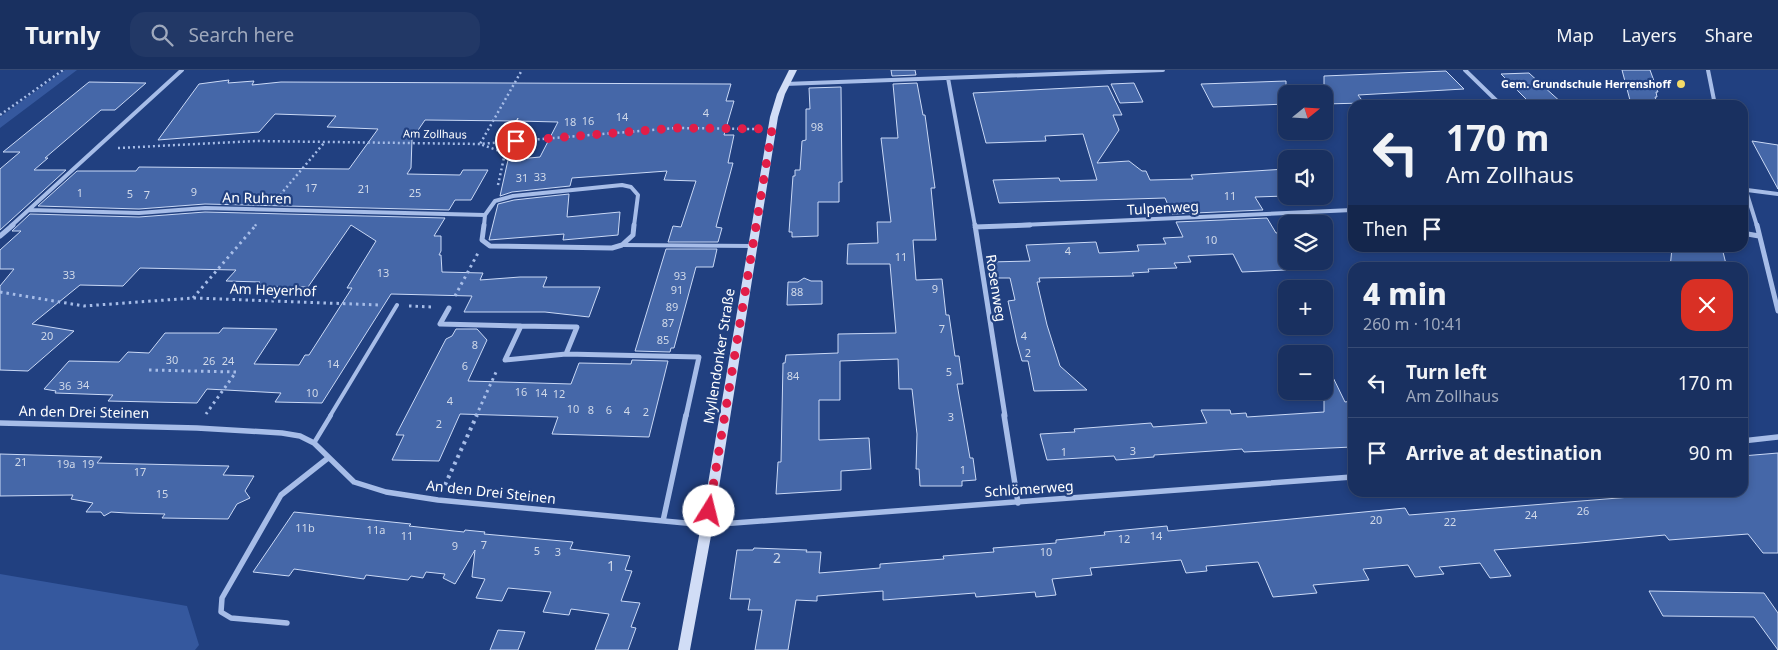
<!DOCTYPE html>
<meta charset="utf-8">
<style>
:root{--surface:#193060;--page:#223866;--text:#f1f3f6;--muted:#9fa9bd;--line:#374b75}
body{margin:0;font-family:"Noto Sans",sans-serif;background:var(--page);color:var(--text);height:100vh;display:flex;flex-direction:column;font-size:19px;white-space:nowrap}
*{box-sizing:border-box;margin:0}
p{font-size:16px;color:var(--muted)}
.icon{flex:none;width:28px;height:28px;fill:none;stroke:currentColor;stroke-width:2;stroke-linecap:round;stroke-linejoin:round}
.map{position:relative;flex:1;overflow:hidden}
.sheet{position:absolute;left:1348px;top:192px;width:400px;height:235px;display:flex;flex-direction:column;background:var(--surface);border-radius:15px;box-shadow:0 2px 8px #0003,0 0 0 1px var(--line)}
.sheet>*{flex:none}
.top-card{position:absolute;left:1348px;top:30px;width:400px;height:152px;border-radius:15px;box-shadow:0 2px 8px #0003,0 0 0 1px var(--line);background:#193060;color:var(--text);overflow:hidden}
.needle{width:32px;rotate:72deg}
.fabs{position:absolute;left:1278px;top:15px;display:grid;gap:10px}
.fabs a{display:grid;place-items:center;width:55px;height:55px;border-radius:10px;background:var(--surface);box-shadow:0 2px 8px #0003,0 0 0 1px var(--line);font-size:25px}
.pin{position:absolute;display:grid;place-items:center;width:42px;height:42px;color:#fff;margin:-21px;border:2px solid #fff;border-radius:50%;box-shadow:0 1px 5px #0007}
.me{position:absolute;width:55px;margin:-28px;rotate:9deg;stroke-linejoin:round;filter:drop-shadow(0 0 4px #0008)}
.turn{display:flex;align-items:center;gap:18px;height:105px;padding:0 15px;font-size:22px}
.turn .icon{width:65px;height:65px;stroke-width:2.5}
.turn b{display:block;font-size:35px;line-height:42px}
.then{display:flex;align-items:center;height:48px;padding:0 15px;background:#0003;gap:10px;font-size:19px}
.round{display:grid;place-items:center;flex:none;width:52px;height:52px;border-radius:15px;background:var(--page)}
.overview{display:flex;align-items:center;justify-content:space-between;height:85px;padding:0 15px}
h1{font-size:30px;font-weight:800;line-height:38px}
ul{padding:0;list-style:none}
li{display:flex;align-items:center;gap:15px;height:70px;padding:0 15px;border-top:1px solid var(--line)}
li div{flex:1}
li b{display:block;font-size:19px}
li em{font-style:normal}
header{display:flex;align-items:center;gap:30px;box-sizing:border-box;height:70px;padding:0 25px;background:var(--surface);border-bottom:1px solid var(--line)}
header strong{font-size:24px}
nav{display:flex;gap:28px;margin-inline-start:auto;font-size:18px}
.search{width:350px;height:45px;background:var(--page);display:flex;align-items:center;gap:12px;box-sizing:border-box;padding:0 18px;border-radius:15px;color:var(--muted);font-size:19px}
.map>svg:first-child{display:block}
</style>
<header>
<strong>Turnly</strong>
<div class="search"><svg class="icon" aria-label="search" viewBox="0 0 24 24"><circle cx="10" cy="10" r="6"/><path d="M15 15l6 6"/></svg>Search here</div>
<nav><a>Map</a><a>Layers</a><a>Share</a></nav>
</header>
<div class="map">
<svg width="1778" height="580" viewBox="0 0 1778 580">
<rect width="100%" height="100%" fill="#214080"/>
<path fill="#35589e" d="M65,0H77L0,58V47Z
M0,504L187,536L199,575L195,580H0Z"/>
<path fill="#4567a8" stroke="#cad9f6" d="M891,0H915L916,5L892,6Z
M1622,0H1650L1658,22H1656L1657,27H1655L1658,35L1631,34Z
M1446,1L1464,19L1358,25L1364,33L1324,34V6Z
M1529,3L1542,15L1563,34L1532,35L1501,4Z
M229,10L228,13L254,11L252,15L281,12L731,14L726,31H734L724,65H734L728,93H733L716,157L722,158L718,172H668L673,156L681,157L696,111L664,110L667,101L572,108L570,116L512,122L500,126L508,90L540,87L558,52L517,51L518,48L516,51L425,50L412,69L411,98L407,104L460,105L463,100H488L471,130H455L449,140L205,134L139,139L38,136L77,101H136L139,97L349,99L378,59L327,57L336,46L275,44L259,62L158,70L199,14Z
M1286,11V34L1213,37L1201,14Z
M89,12L146,13L115,40H101L45,88H48L34,100H66L0,160V99L20,82H3Z
M917,13L923,45H925L935,118H931L936,170H913L916,210L942,209L946,245H949L955,286H959L963,314H957L970,388H973L976,410L962,411V416H920L919,399H916L917,364L912,319H899L898,289L840,291V330H819V370L869,368L871,399L841,401V420L776,424L778,392H781L783,293H785L786,285L838,283V264L896,263L890,194H847L848,174L878,173L877,152H891L881,68H898L893,14Z
M1134,13L1143,32L1120,33L1111,14Z
M1108,16L1122,45H1113L1119,60L1097,93L1129,91L1142,101H1146L1150,110L1193,109L1191,105L1286,99V126L1255,127L1263,140L1172,144L1165,128L999,133L993,110L1059,108L1060,111L1097,110L1083,64L1045,66L1046,71L986,73L973,23Z
M841,17L842,112H839V132H818V166L792,167V162H789L793,106H795V100H800L802,71L806,70V39H810L809,18Z
M1752,71L1778,75V119Z
M569,124L567,147L620,142L618,165L563,170L564,164L489,170L498,134L514,130Z
M205,142L445,148L434,166H441V181L439,185H441L442,202L483,203L480,210L520,207H547L543,217H600L589,247L545,242H464L472,226L391,224L322,333L275,332L281,323L207,319L197,333L108,331L113,325L55,323L56,321L44,319L69,291L119,292L128,282L149,283L165,263H219L223,258L277,259L254,294L299,295L305,285H309L352,218H347L376,171L351,155L308,217L256,216L260,212L226,211L236,200L140,198L123,216L80,215L32,254L74,261L28,301L0,300V216L14,199H0V180L21,161H12L30,144L139,147Z
M1267,148L1276,163L1286,162V200L1242,202L1233,184L1188,186L1191,192L1174,193L1177,198L1148,199L1149,202L1132,203L1134,206L1039,208L1040,212H1037L1047,255L1060,296L1087,320L1034,321L1028,291H1022L1017,273L1008,231L1015,230L1010,208H991L990,192L1030,191L1026,175L1096,172L1099,183L1139,181L1137,175L1166,174L1163,168L1183,167L1176,152Z
M1672,178H1722L1727,198H1670Z
M666,179H717L713,197H696L674,278H671L670,282L635,281Z
M804,208L811,211H822V234L787,235L788,212H798Z
M456,259H477L487,270L468,311L571,314L579,293L631,294L632,290L668,291L649,367L552,364L558,347L460,344L439,391L392,390L404,365H396L446,269L452,266Z
M1324,289L1345,332L1352,331V377L1244,382L1242,379L1154,385V387L1116,390L1114,386L1047,390L1040,364L1075,362L1074,359L1151,353L1153,357L1207,353L1201,340H1230L1231,344L1246,343L1247,347L1324,342Z
M1778,383V483H1763L1748,464L1669,470L1665,465L1580,473L1494,480L1511,506L1490,508L1480,493L1439,497L1444,504L1415,507L1408,495L1363,499L1369,510L1313,515L1317,523L1273,527L1258,492L1206,496L1207,501L1186,503L1181,490L1090,498L1092,505L1052,509L1056,525L1036,527L1035,522L976,527L975,523L883,530V521L817,526V531L796,530L788,580H755L762,540H748L750,529H730L737,480H753L754,478L807,480L806,482H821L819,503L880,498V494L944,489L943,486L994,482L993,478L1056,473V470L1105,465L1104,462L1167,456L1168,461L1405,438L1409,445L1692,422H1742V386Z
M0,384L102,387L97,393L229,396L223,405L254,406L245,421L250,428L237,434L228,449L162,448L165,444L127,443L111,442L104,446L101,442H86L93,433L71,429L73,425L0,426Z
M294,442L411,454L409,456L454,461L464,462L465,460L485,462L484,464L573,472L570,479L630,486L625,500L632,501L621,531L640,533L631,557L636,558L628,580H595L609,544L571,539L569,545L543,542L551,522L508,518L502,531L476,528L485,509L472,507L475,480L455,514L443,508L445,504L426,502L423,508L411,506L408,510L366,505L364,509L294,499L289,506L253,502Z
M1649,521L1764,523L1778,543V580L1754,547L1663,546Z
M498,560L525,562L518,580H490Z"/>
<g fill="none" stroke-linecap="round" stroke-linejoin="round">
<path stroke="#a7bde8" stroke-width="2.5" stroke-dasharray="2 3" stroke-linecap="butt" d="M0,45L63,0
M118,78L256,71L480,74L676,58L756,59
M498,115L505,83L480,74L522,0
M280,125L324,73
M255,156L257,153"/>
<path stroke="#a7bde8" stroke-width="3" stroke-dasharray="2.5 4" stroke-linecap="butt" d="M0,222L84,236L193,228L380,235
M455,226L478,183
M193,228L256,155
M409,236L433,237
M149,300L236,302L206,344
M476,346L497,300"/>
<path stroke="#a7bde8" stroke-width="4" stroke-dasharray="3 4.5" stroke-linecap="butt" d="M445,415L477,345"/>
<path stroke="#a7bde8" stroke-width="4" d="M622,175L752,176
M330,346L397,235"/>
<path stroke="#a7bde8" stroke-width="4.5" d="M314,373L331,345"/>
<path stroke="#a7bde8" stroke-width="4" d="M1465,0L1501,35
M1708,0L1715,35
M948,8L975,156
M785,14L1163,0
M1742,108L1757,156
M1747,120L1778,124
M29,140L139,143L205,138L485,145
M485,145L495,131L513,126L622,115L631,117L638,125L634,156
M11,156L182,0
M484,156L485,145
M1002,156L1352,140"/>
<path stroke="#a7bde8" stroke-width="5" d="M484,155L482,170L490,176L612,178L622,175L633,165L634,155
M975,155L1005,346
M1757,155L1778,241
M975,157L1030,155
M1742,163L1759,166
M0,166L13,155
M449,238L440,254L521,256
M521,256L577,257L566,284L505,290Z
M566,284L699,287L686,346"/>
<path stroke="#a7bde8" stroke-width="5.5" d="M1004,345L1018,433
M0,353L197,358L282,363L300,366L314,373L354,412L386,422L438,430L707,455L1352,407
M1742,371L1778,367
M663,451L686,345
M287,553L231,548L221,542L222,528L281,425L328,388"/>
<path fill="#d1ddf6" fill-rule="evenodd" d="M789,0H797L785,24L778,47L713,455L690,580H678L701,455L770,47L777,24Z"/>
</g>
<g fill="none" stroke-linecap="round" stroke-linejoin="round">
<path stroke="#e11d48" stroke-width="9" stroke-dasharray="0 16.2" d="M516,71L676,58L772,59L709,441"/>
</g>
<circle fill="#f4db68" stroke="#214080" stroke-width="2" cx="1681" cy="14" r="5"/>
<g text-anchor="middle" stroke-width="4.5" stroke-linejoin="round" paint-order="stroke">
<g font-size="11" font-weight="bold" fill="#fff" stroke="#214080" text-anchor="end">
<text x="1671" y="18">Gem. Grundschule Herrenshoff</text>
</g>
<g font-size="11" fill="#d0d9e9">
<text x="706" y="47">4</text>
<text x="622" y="51">14</text>
<text x="588" y="55">16</text>
<text x="570" y="56">18</text>
<text x="817" y="61">98</text>
<text x="540" y="111">33</text>
<text x="522" y="112">31</text>
<text x="311" y="122">17</text>
<text x="364" y="123">21</text>
<text x="194" y="126">9</text>
<text x="80" y="127">1</text>
<text x="415" y="127">25</text>
<text x="130" y="128">5</text>
<text x="147" y="129">7</text>
<text x="1230" y="130">11</text>
<text x="1211" y="174">10</text>
<text x="1068" y="185">4</text>
<text x="901" y="191">11</text>
<text x="383" y="207">13</text>
<text x="69" y="209">33</text>
<text x="680" y="210">93</text>
<text x="935" y="223">9</text>
<text x="677" y="224">91</text>
<text x="797" y="226">88</text>
<text x="672" y="241">89</text>
<text x="668" y="257">87</text>
<text x="942" y="263">7</text>
<text x="47" y="270">20</text>
<text x="1024" y="270">4</text>
<text x="663" y="274">85</text>
<text x="475" y="279">8</text>
<text x="1028" y="287">2</text>
<text x="172" y="294">30</text>
<text x="209" y="295">26</text>
<text x="228" y="295">24</text>
<text x="333" y="298">14</text>
<text x="465" y="300">6</text>
<text x="949" y="306">5</text>
<text x="793" y="310">84</text>
<text x="83" y="319">34</text>
<text x="65" y="320">36</text>
<text x="521" y="326">16</text>
<text x="312" y="327">10</text>
<text x="541" y="327">14</text>
<text x="559" y="328">12</text>
<text x="450" y="335">4</text>
<text x="573" y="343">10</text>
<text x="591" y="344">8</text>
<text x="609" y="344">6</text>
<text x="627" y="345">4</text>
<text x="646" y="346">2</text>
<text x="951" y="351">3</text>
<text x="439" y="358">2</text>
<text x="1133" y="385">3</text>
<text x="1064" y="386">1</text>
<text x="21" y="396">21</text>
<text x="66" y="398">19a</text>
<text x="88" y="398">19</text>
<text x="963" y="404">1</text>
<text x="140" y="406">17</text>
<text x="162" y="428">15</text>
<text x="1583" y="445">26</text>
<text x="1531" y="449">24</text>
<text x="1376" y="454">20</text>
<text x="1450" y="456">22</text>
<text x="305" y="462">11b</text>
<text x="376" y="464">11a</text>
<text x="407" y="470">11</text>
<text x="1156" y="470">14</text>
<text x="1124" y="473">12</text>
<text x="484" y="479">7</text>
<text x="455" y="480">9</text>
<text x="537" y="485">5</text>
<text x="558" y="486">3</text>
<text x="1046" y="486">10</text>
</g>
<g font-size="11" fill="#fff" stroke="#214080">
<text transform="translate(435 64) rotate(1)" y="4">Am Zollhaus</text>
</g>
<g font-size="14" fill="#fff" stroke="#214080">
<text transform="translate(257 128) rotate(1)" y="5">An Ruhren</text>
<text transform="translate(1163 138) rotate(-3)" y="5">Tulpenweg</text>
<text transform="translate(996 218) rotate(81)" y="5">Rosenweg</text>
<text transform="translate(273 220) rotate(2)" y="5">Am Heyerhof</text>
<text transform="translate(719 286) rotate(-81)" y="5">Myllendonker Straße</text>
<text transform="translate(84 342) rotate(1)" y="5">An den Drei Steinen</text>
<text transform="translate(1029 419) rotate(-4)" y="5">Schlömerweg</text>
<text transform="translate(491 422) rotate(6)" y="5">An den Drei Steinen</text>
</g>
<g font-size="14" fill="#d0d9e9">
<text x="777" y="493">2</text>
<text x="611" y="501">1</text>
</g>
</g>
</svg>
<div class="fabs">
<a><svg class="needle" viewBox="-14 -14 28 28"><path d="M0-13l5 13h-10z" fill="#e53935"/><path d="M0 13l5-13h-10z" fill="#9fa9bd"/></svg></a>
<a><svg class="icon" aria-label="sound" viewBox="0 0 24 24"><path d="M4 9h4l5-4v14l-5-4H4zM17 9q2 3 0 6"/></svg></a>
<a><svg class="icon" aria-label="layers" viewBox="0 0 24 24"><path d="M12 4l9 5-9 5-9-5zM3 14l9 5 9-5"/></svg></a>
<a>+</a>
<a>−</a>
</div>
<div class="pin" style="left:516px;top:71px;background:#d93025"><svg class="icon" aria-label="arrive" viewBox="0 0 24 24"><path d="M6 21V4h12l-3 4 3 4H6"/></svg></div>
<svg class="me" style="left:709px;top:441px" viewBox="-20 -20 40 40"><circle r="19" fill="#fff"/><path d="M0-13L10 11 0 6-10 11z" fill="#e11d48"/></svg>
<div class="top-card">
<div class="turn"><svg class="icon" aria-label="left" viewBox="0 0 24 24"><path d="M17 20v-9H6M10 6l-5 5 5 5"/></svg><div><b>170 m</b>Am Zollhaus</div></div>
<div class="then">Then<svg class="icon" aria-label="arrive" viewBox="0 0 24 24"><path d="M6 21V4h12l-3 4 3 4H6"/></svg></div>
</div>
<section class="sheet">
<div class="overview"><div><h1>4 min</h1><p>260 m · 10:41</p></div><a class="round" style="background:#d93025;color:#fff"><svg class="icon" aria-label="close" viewBox="0 0 24 24"><path d="M6 6l12 12M18 6L6 18"/></svg></a></div>
<ul>
<li><svg class="icon" aria-label="left" viewBox="0 0 24 24"><path d="M17 20v-9H6M10 6l-5 5 5 5"/></svg><div><b>Turn left</b><p>Am Zollhaus</p></div><em>170 m</em></li>
<li><svg class="icon" aria-label="arrive" viewBox="0 0 24 24"><path d="M6 21V4h12l-3 4 3 4H6"/></svg><div><b>Arrive at destination</b></div><em>90 m</em></li>
</ul>
</section>
</div>
